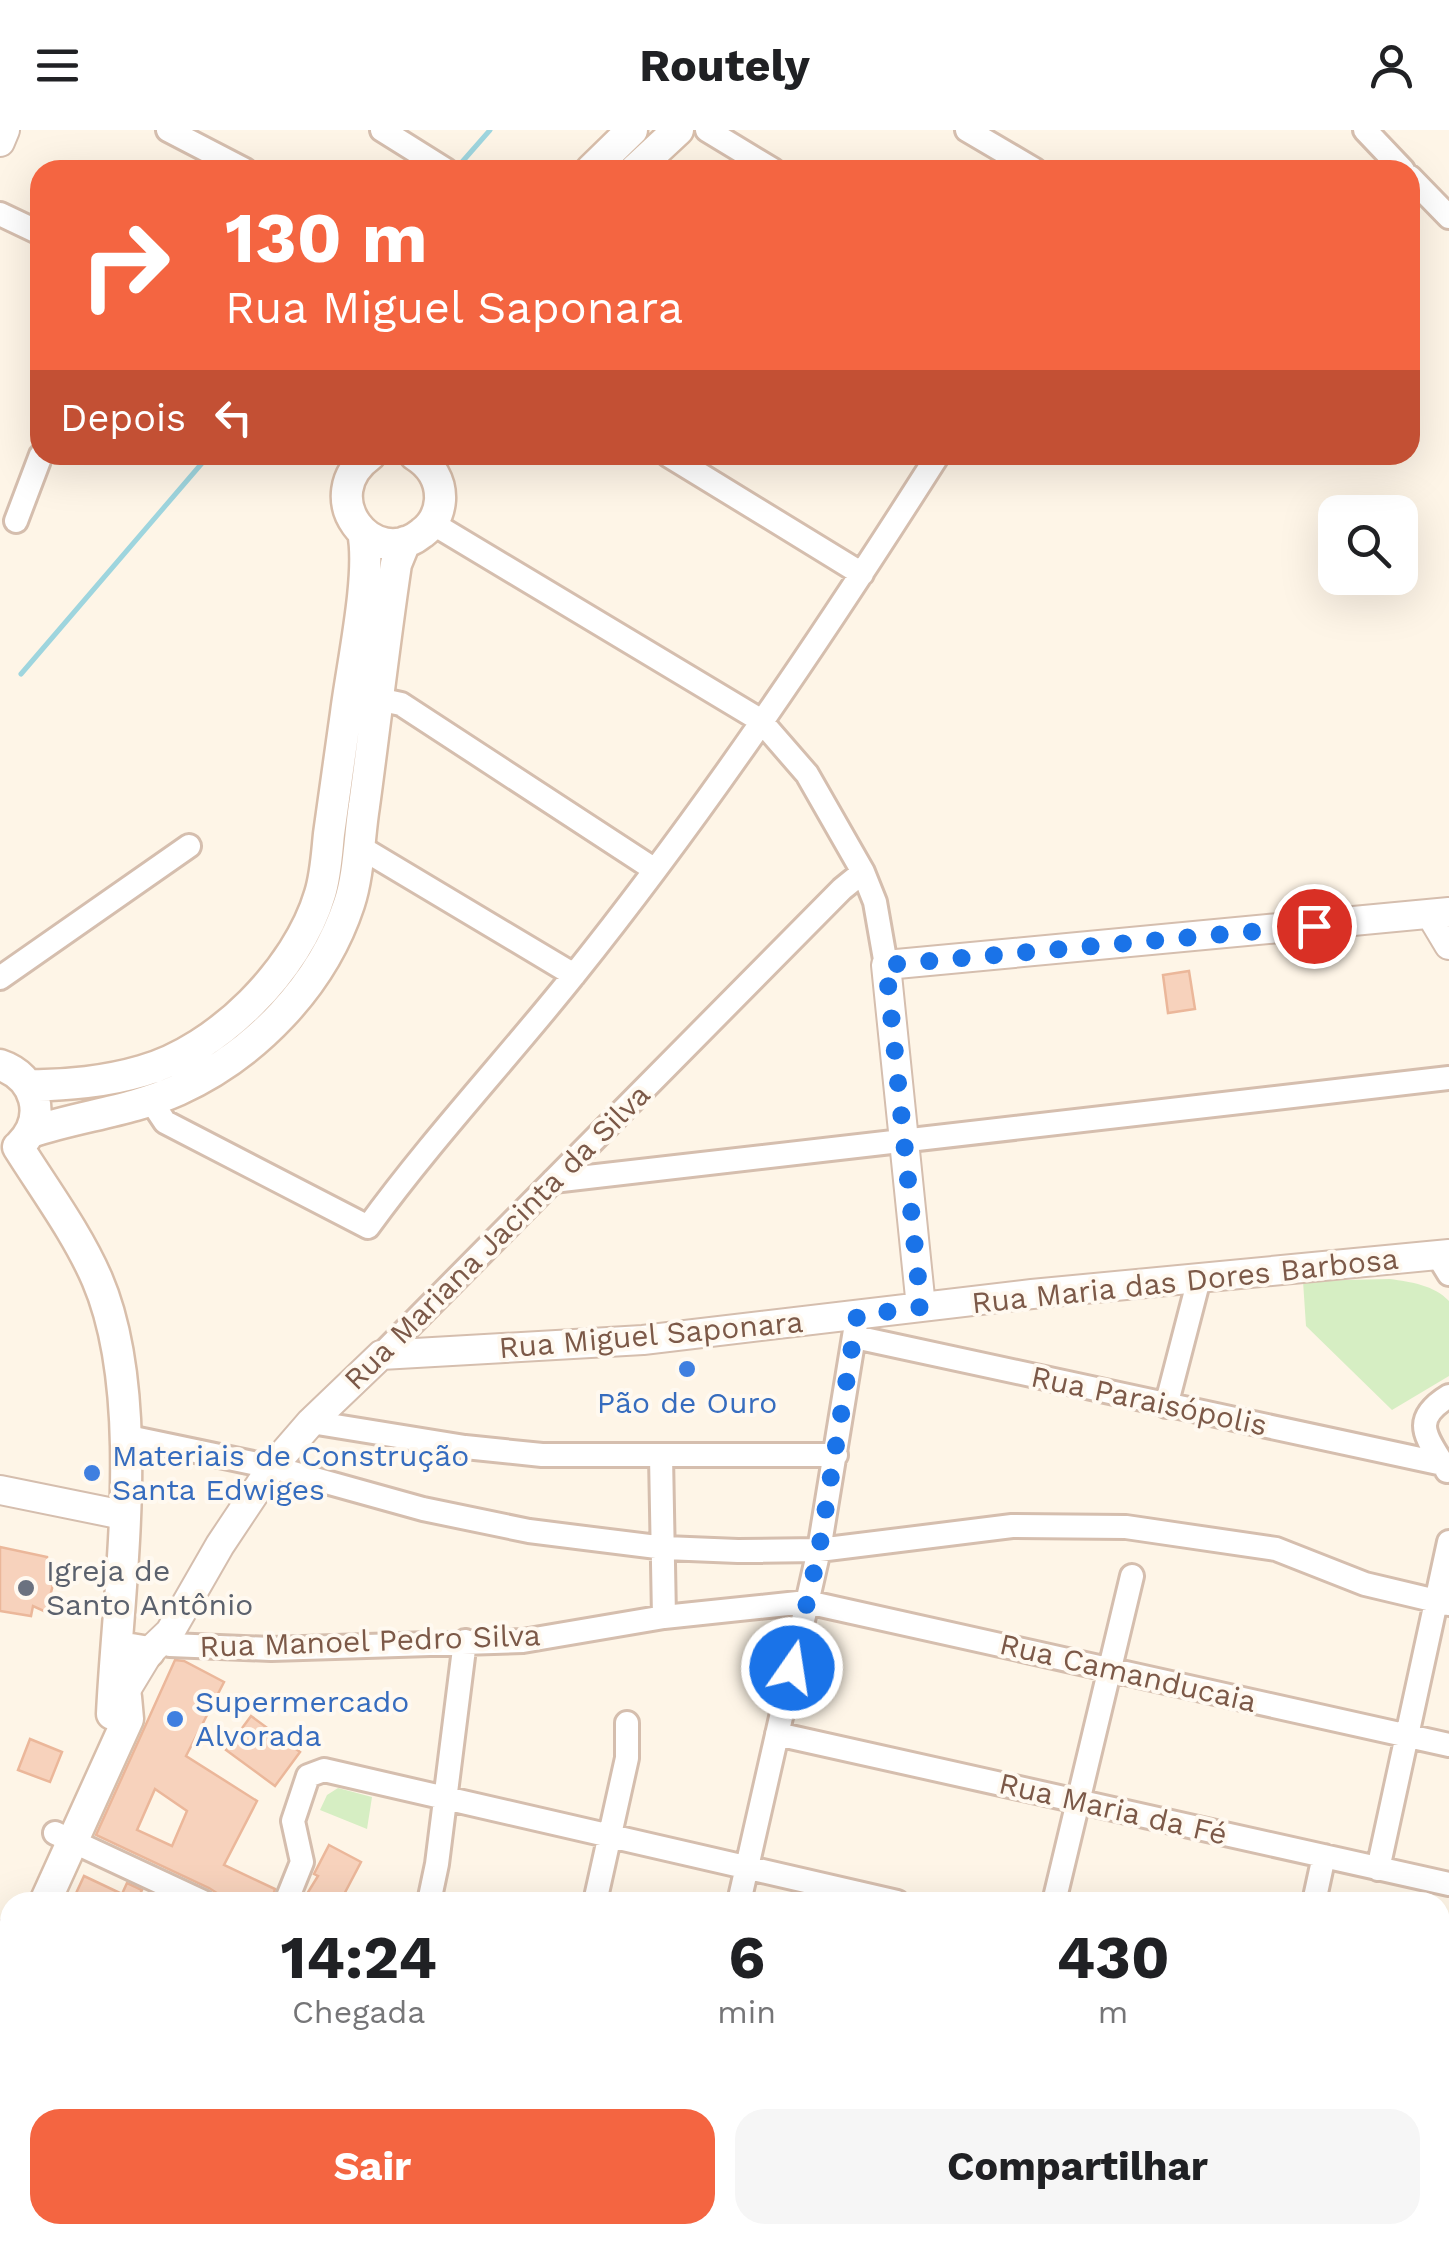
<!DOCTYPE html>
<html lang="pt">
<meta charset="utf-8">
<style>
:root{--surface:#fff;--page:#f6f6f6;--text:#202124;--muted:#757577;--accent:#f46541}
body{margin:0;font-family:"Work Sans",sans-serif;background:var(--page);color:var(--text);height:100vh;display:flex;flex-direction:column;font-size:38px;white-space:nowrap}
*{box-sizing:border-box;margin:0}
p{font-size:32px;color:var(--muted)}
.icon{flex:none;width:55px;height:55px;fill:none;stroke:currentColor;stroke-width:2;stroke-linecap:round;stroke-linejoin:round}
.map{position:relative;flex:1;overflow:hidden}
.sheet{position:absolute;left:0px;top:1762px;width:1450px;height:352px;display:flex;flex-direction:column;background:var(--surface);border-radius:30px 30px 0 0;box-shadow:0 10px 40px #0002}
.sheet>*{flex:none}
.top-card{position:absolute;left:30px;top:30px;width:1390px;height:305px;border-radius:30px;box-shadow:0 10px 40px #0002;background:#f46541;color:#fff;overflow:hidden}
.fabs{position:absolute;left:1318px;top:365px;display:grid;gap:20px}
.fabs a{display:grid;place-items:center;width:100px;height:100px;border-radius:20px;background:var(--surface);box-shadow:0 10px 40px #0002;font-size:50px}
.pin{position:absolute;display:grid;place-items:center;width:85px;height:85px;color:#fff;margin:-42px;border:5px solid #fff;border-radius:50%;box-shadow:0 2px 10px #0007}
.me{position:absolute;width:110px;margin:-55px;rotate:13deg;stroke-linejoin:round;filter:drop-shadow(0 0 8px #0008)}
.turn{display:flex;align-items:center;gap:35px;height:210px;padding:0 30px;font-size:45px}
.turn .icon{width:130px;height:130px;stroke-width:2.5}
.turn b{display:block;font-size:70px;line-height:85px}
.then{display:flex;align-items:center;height:95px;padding:0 30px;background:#0003;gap:20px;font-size:38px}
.eta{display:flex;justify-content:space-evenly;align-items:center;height:170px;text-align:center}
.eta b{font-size:60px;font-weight:700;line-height:70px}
.cta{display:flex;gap:20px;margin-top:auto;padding:20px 30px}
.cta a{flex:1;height:115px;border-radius:30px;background:var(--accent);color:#fff;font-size:40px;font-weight:700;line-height:115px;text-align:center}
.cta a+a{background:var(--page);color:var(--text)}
header{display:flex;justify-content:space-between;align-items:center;height:130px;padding:0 30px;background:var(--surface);font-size:45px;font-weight:700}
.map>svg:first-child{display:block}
</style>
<header><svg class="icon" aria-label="menu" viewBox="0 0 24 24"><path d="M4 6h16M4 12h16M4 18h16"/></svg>Routely<svg class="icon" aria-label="person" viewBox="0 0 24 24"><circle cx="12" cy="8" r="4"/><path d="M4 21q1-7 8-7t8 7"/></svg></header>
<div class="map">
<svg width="1449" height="2114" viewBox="0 0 1449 2114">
<rect width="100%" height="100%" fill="#fef5e7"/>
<path fill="#d6eec3" d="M1390,1149C1411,1152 1434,1155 1449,1171V1246L1392,1280L1306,1196L1303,1151Z
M338,1658L372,1667L367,1699L320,1680L327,1665Z"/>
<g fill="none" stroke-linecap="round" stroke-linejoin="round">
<path stroke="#9ed5de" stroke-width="5" d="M462,32L490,0
M21,544L209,325"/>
</g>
<path fill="#f7d2bc" stroke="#ebb79a" stroke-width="2.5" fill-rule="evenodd" d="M1189,841L1195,879L1168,883L1163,845Z
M0,1417L47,1427V1435L57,1439L46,1482L33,1476L31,1486L0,1481Z
M175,1530L184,1531L224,1552L186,1626L257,1671L224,1735L275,1759L271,1772H231L209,1758L96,1705ZM155,1659L187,1681L172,1716L137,1700Z
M251,1586L300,1622L275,1656L226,1620Z
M30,1609L62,1622L50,1652L18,1640Z
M329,1715L361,1732L340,1772H302L318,1746L314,1744Z
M84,1746L122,1764L127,1753L142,1760L137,1770L142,1772H72Z"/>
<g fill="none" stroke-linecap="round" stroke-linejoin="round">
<defs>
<path id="minor" d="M168,0L245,40
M382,0L446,40
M707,0L773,40
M967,0L1035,40
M1365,0L1403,40
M1410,47L1449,87
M0,84L40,103
M668,325L862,444
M16,391L41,325
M432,393L760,590L807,644L863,742L875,772L886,835
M378,569L401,574L655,740
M357,720L370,723L574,845
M0,848L189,716
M151,971L165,992L368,1097C432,1009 506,930 574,845C706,680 825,503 938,325
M553,1051L1449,948
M1438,1126L1449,1144
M855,1207L1443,1334
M381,1225L842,759L863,742
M1166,1276L1199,1149
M311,1292L465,1317L542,1325H836
M124,1306L272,1337L423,1379L529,1401L665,1418L738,1421L819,1420L1012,1396L1126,1397L1276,1419L1365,1454L1449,1474
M661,1326L664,1487
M1447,1341C1428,1308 1408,1291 1449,1266
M170,1515L271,1519L523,1511L664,1487L807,1472L1449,1615
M777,1604L1449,1754
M55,1703L203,1772
M1378,1739L1449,1412
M286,1772L302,1732L293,1691L308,1646L324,1640L897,1772
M429,1772L437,1734L465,1511
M595,1772L627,1628V1593
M739,1772L819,1420L856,1194
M1054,1772L1132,1446
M1314,1772L1324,1726
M1440,1896L1449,1898
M0,1995L10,2000
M1440,2040L1449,2042
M478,2105L519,2114
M188,2114L190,2105
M351,2114L353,2105
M661,2114L663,2105
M1247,2114L1249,2105"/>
<path id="tertiary" d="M0,12L5,0
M1431,785L1449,815
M921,1177L886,835L1449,782
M0,1360L123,1385
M126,1560L149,1522L170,1502L220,1415L272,1337L311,1292L381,1225L643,1210L1032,1164L1449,1124"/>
<path id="secondary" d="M591,40L632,0
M635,40L678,0
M370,325C313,366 373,443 422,403C433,395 439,383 440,370C441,351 431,335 415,325
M0,935C36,947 48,987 20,1015
M29,955C65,956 108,951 142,941C218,920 298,839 320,764C326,745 327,723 329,704C335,664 340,623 346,583C352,535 372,445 363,402
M31,1002C79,986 131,981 178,960C255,925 322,856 349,774C359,744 359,707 364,676C375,595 384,514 396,434L405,412
M18,1017C45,1060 77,1103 97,1149C148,1267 118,1457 112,1584
M125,1518L149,1522
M45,1772L128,1589L126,1567
M0,1821L10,1804
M0,1885L10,1856"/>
</defs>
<use href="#minor" stroke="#d5beae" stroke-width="28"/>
<use href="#tertiary" stroke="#d5beae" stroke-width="32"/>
<use href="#secondary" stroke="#d8beaa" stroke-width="35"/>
<path stroke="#ddb59e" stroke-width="4" stroke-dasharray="2.5 8" stroke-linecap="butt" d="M796,2105L797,2114"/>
<use href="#minor" stroke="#fff" stroke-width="22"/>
<use href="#tertiary" stroke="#fff" stroke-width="28"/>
<use href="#secondary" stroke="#fff" stroke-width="30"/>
</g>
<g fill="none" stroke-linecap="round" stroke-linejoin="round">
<path stroke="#1a73e8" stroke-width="18" stroke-dasharray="0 32.4" d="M792,1538L819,1420L857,1186L921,1177L886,835L1314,796"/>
</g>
<g fill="#3f7fe0" stroke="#fff9f0" stroke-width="4">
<circle cx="687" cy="1239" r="10"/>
<circle cx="92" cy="1343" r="10"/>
<circle cx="175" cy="1589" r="10"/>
</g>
<circle fill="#6b7280" stroke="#fff9f0" stroke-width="4" cx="26" cy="1458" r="10"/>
<g text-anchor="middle" stroke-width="8" stroke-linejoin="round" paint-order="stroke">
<g font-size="30" fill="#7c5948" stroke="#fff9f0">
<text transform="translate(497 1107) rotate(-45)" y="10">Rua Mariana Jacinta da Silva</text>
<text transform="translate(1185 1151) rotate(-6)" y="10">Rua Maria das Dores Barbosa</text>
<text transform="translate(651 1205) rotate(-5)" y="10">Rua Miguel Saponara</text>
<text transform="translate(1149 1271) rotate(12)" y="10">Rua Paraisópolis</text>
<text transform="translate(370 1511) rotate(-2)" y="10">Rua Manoel Pedro Silva</text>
<text transform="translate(1128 1543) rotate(13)" y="10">Rua Camanducaia</text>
<text transform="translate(1113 1679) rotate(13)" y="10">Rua Maria da Fé</text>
</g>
<g font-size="30" fill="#366cbe" stroke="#fff9f0" text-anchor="start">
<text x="687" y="1283" text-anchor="middle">Pão de Ouro</text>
<text x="112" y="1336">Materiais de Construção<tspan x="112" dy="34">Santa Edwiges</tspan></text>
<text x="195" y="1582">Supermercado<tspan x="195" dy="34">Alvorada</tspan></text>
</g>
<g font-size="30" fill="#5b616d" stroke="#fff9f0" text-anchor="start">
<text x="46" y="1451">Igreja de<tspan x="46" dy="34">Santo Antônio</tspan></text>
</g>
</g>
</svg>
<div class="fabs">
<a><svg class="icon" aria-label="search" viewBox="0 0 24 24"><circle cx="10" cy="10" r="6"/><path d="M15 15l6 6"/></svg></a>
</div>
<div class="pin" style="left:1314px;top:796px;background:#d93025"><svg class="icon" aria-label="arrive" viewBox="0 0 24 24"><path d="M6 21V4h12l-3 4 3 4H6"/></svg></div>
<svg class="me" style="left:792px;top:1538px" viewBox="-20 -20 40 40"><circle r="17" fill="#1a73e8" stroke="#fff" stroke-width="3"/><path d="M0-11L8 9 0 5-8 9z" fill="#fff"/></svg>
<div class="top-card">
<div class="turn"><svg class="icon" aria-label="right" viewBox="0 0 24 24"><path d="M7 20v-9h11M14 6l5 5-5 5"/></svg><div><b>130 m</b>Rua Miguel Saponara</div></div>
<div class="then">Depois<svg class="icon" aria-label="left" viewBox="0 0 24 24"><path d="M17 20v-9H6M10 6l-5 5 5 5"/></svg></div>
</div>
<section class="sheet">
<div class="eta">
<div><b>14:24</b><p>Chegada</p></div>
<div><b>6</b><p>min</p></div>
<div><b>430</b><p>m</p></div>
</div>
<div class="cta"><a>Sair</a><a>Compartilhar</a></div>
</section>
</div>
